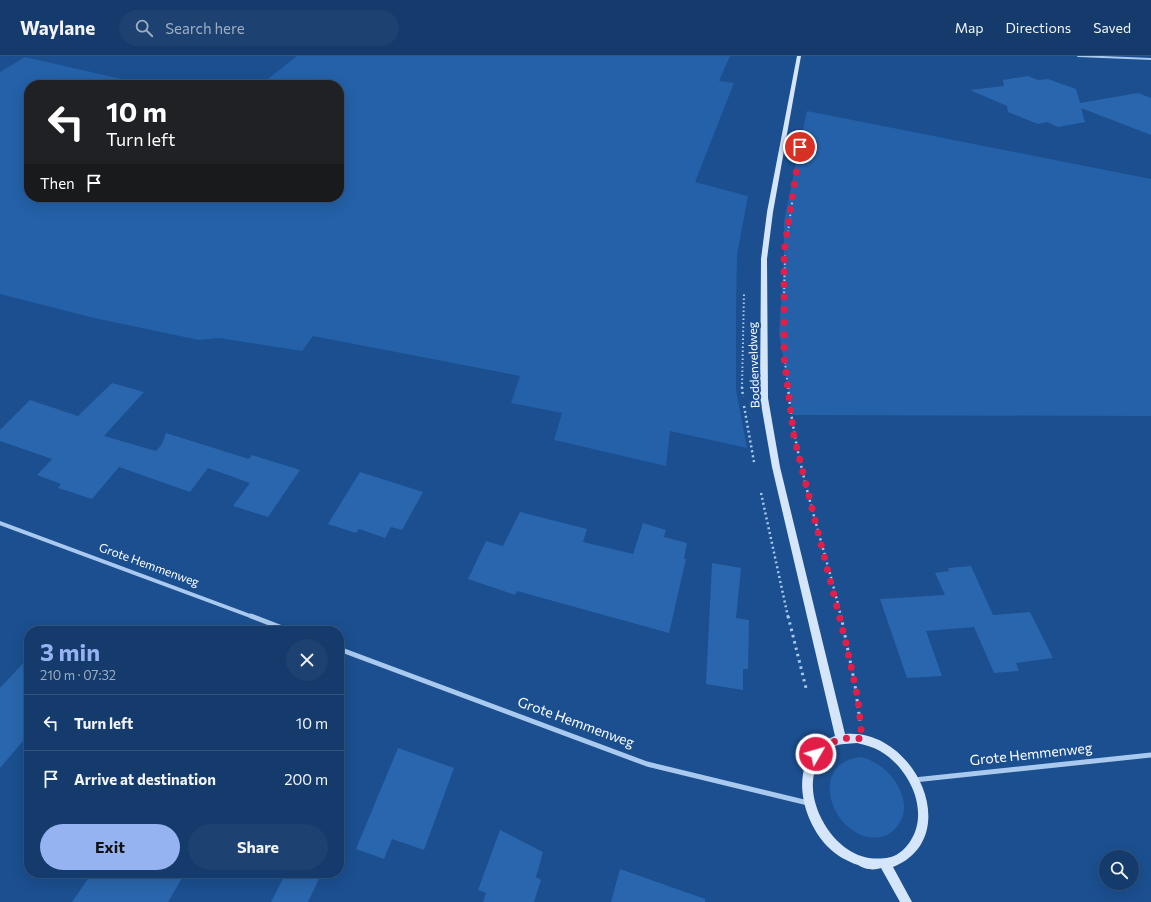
<!DOCTYPE html>
<meta charset="utf-8">
<style>
:root{--surface:#143b6b;--page:#1d4271;--text:#f1f3f6;--muted:#9dadc1;--line:#33557e;--accent:#95b2f1}
body{margin:0;font-family:Commissioner,sans-serif;background:var(--page);color:var(--text);height:100vh;display:flex;flex-direction:column;font-size:15px;white-space:nowrap}
*{box-sizing:border-box;margin:0}
p{font-size:13px;color:var(--muted)}
.icon{flex:none;width:22px;height:22px;fill:none;stroke:currentColor;stroke-width:2;stroke-linecap:round;stroke-linejoin:round}
.map{position:relative;flex:1;overflow:hidden}
.sheet{position:absolute;left:24px;top:570px;width:320px;height:252px;display:flex;flex-direction:column;background:var(--surface);border-radius:16px;box-shadow:0 4px 16px #0002,0 0 0 1px var(--line)}
.sheet>*{flex:none}
.top-card{position:absolute;left:24px;top:24px;width:320px;height:122px;border-radius:16px;box-shadow:0 4px 16px #0002,0 0 0 1px var(--line);background:#202124;color:#fff;overflow:hidden}
.tools{position:absolute;left:1099px;top:794px;display:grid;gap:8px}
.tools a{display:grid;place-items:center;width:40px;height:40px;border-radius:50%;background:var(--surface);box-shadow:0 4px 16px #0002,0 0 0 1px var(--line);font-size:20px}
.pin{position:absolute;display:grid;place-items:center;width:34px;height:34px;color:#fff;margin:-17px;border:2px solid #fff;border-radius:50%;box-shadow:0 1px 4px #0007}
.me{position:absolute;width:44px;margin:-22px;rotate:52deg;stroke-linejoin:round;filter:drop-shadow(0 0 3px #0008)}
.turn{display:flex;align-items:center;gap:14px;height:84px;padding:0 16px;font-size:18px}
.turn .icon{width:52px;height:52px;stroke-width:2.5}
.turn b{display:block;font-size:28px;line-height:34px}
.then{display:flex;align-items:center;height:38px;padding:0 16px;background:#0003;gap:8px;font-size:15px}
.round{display:grid;place-items:center;flex:none;width:42px;height:42px;border-radius:21px;background:var(--page)}
.headline{display:flex;align-items:center;justify-content:space-between;height:68px;padding:0 16px}
h1{font-size:24px;font-weight:700;line-height:30px;color:var(--accent)}
.button{display:flex;gap:8px;margin-top:auto;padding:8px 16px}
.button a{flex:1;height:46px;border-radius:24px;background:var(--accent);color:#111;font-size:16px;font-weight:700;line-height:46px;text-align:center}
.button a+a{background:var(--page);color:var(--text)}
ul{padding:0;list-style:none}
li{display:flex;align-items:center;gap:12px;height:56px;padding:0 16px;border-top:1px solid var(--line)}
li div{flex:1}
li b{display:block;font-size:15px}
li em{font-style:normal}
header{display:flex;align-items:center;gap:24px;box-sizing:border-box;height:56px;padding:0 20px;background:var(--surface);border-bottom:1px solid var(--line)}
header strong{font-size:19px}
nav{display:flex;gap:22px;margin-inline-start:auto;font-size:14px}
.search{width:280px;height:36px;background:var(--page);display:flex;align-items:center;gap:10px;box-sizing:border-box;padding:0 14px;border-radius:22px;color:var(--muted);font-size:15px}
.map>svg:first-child{display:block}
</style>
<header>
<strong>Waylane</strong>
<div class="search"><svg class="icon" aria-label="search" viewBox="0 0 24 24"><circle cx="10" cy="10" r="6"/><path d="M15 15l6 6"/></svg>Search here</div>
<nav><a>Map</a><a>Directions</a><a>Saved</a></nav>
</header>
<div class="map">
<svg width="1151" height="846" viewBox="0 0 1151 846">
<rect width="100%" height="100%" fill="#1b4f8f"/>
<path fill="#2461a8" d="M297,0H730L719,25L734,27L695,126L748,140L737,199L736,254V334L747,392L670,375L666,410L554,384L562,357L511,347L520,320L313,280L302,295L219,282L199,284L94,262L0,238V16L25,1L148,29H29V141H339V29H260Z
M807,55L1151,123V360L793,359L779,277L784,205V165Z
M861,701C893,708 923,754 889,778C882,782 875,782 868,781C829,773 809,707 861,701Z"/>
<path fill="#2a66ad" d="M1028,20L1038,24L1048,23L1076,33L1080,47L1138,37L1151,42V79L1081,52L1085,66L1058,71L1047,66L1038,68L1008,56L1007,50L970,34L1004,30L1003,24Z
M112,327L144,336L104,380L156,395L162,388L166,377L249,403L252,399L300,414L268,461L233,450L250,427L208,412L190,436L119,411L92,443L58,432L61,428L37,419L52,403L0,385V374L30,344L78,360Z
M360,416L423,436L402,474L391,471L385,482L359,473L356,477L328,468Z
M520,456L587,473L583,486L633,498L643,467L666,474L664,481L687,487L684,503H686L669,577L517,535L515,539L468,523L486,485L503,490Z
M712,507L741,512L736,562L749,564L748,613H743V634L706,628Z
M971,510L993,559L1030,556L1053,602L1016,607L1019,615L994,617L974,571L926,575L942,620L907,622L880,543L945,539L935,517L949,515L948,512Z
M29,601V678L0,712V632Z
M398,692L454,712L424,794L392,783L384,803L356,793Z
M500,774L543,796L536,821L541,824L534,846H483L486,837L478,834Z
M620,813L705,843V846H611Z
M92,817H185L168,846H72Z
M286,817H322L308,846H271Z"/>
<g fill="none" stroke-linecap="round" stroke-linejoin="round">
<path stroke="#a9c9ee" stroke-width="1.5" stroke-dasharray="1.5 2" stroke-linecap="butt" d="M792,148V145"/>
<path stroke="#a9c9ee" stroke-width="2" stroke-dasharray="1.5 2.5" stroke-linecap="butt" d="M788,176L792,147
M784,241L785,198
M785,306L788,332
M742,332L744,236"/>
<path stroke="#a9c9ee" stroke-width="2.5" stroke-dasharray="2 3" stroke-linecap="butt" d="M742,331L743,341
M788,331C795,410 823,484 841,561
M744,350L754,406
M761,437L788,561"/>
<path stroke="#a9c9ee" stroke-width="3" stroke-dasharray="2.5 4" stroke-linecap="butt" d="M788,560L806,632
M841,560L855,629L860,665"/>
<path stroke="#a9c9ee" stroke-width="2" d="M1078,0L1151,3"/>
<path stroke="#a9c9ee" stroke-width="4" d="M0,467L253,561"/>
<path stroke="#a9c9ee" stroke-width="5" d="M251,560L290,575
M339,593L647,708L808,747
M914,724L1151,699"/>
<path fill="#d6e6fa" fill-rule="evenodd" d="M797,0H801L773,156L767,203L768,342L780,411L845,678C914,671 966,781 893,811L912,846H900L881,812C878,813 873,814 869,813C866,813 861,811 858,809C846,805 836,799 827,790C798,760 787,697 835,680L772,411L760,342L761,203L767,156ZM857,687C865,689 873,691 880,695C908,711 930,753 911,784C907,791 899,799 891,801C878,804 864,803 852,796C826,782 806,743 815,714C815,711 816,708 818,705C819,703 822,701 824,699C827,696 830,693 833,691C840,687 849,688 857,687Z"/>
</g>
<g fill="none" stroke-linecap="round" stroke-linejoin="round">
<path stroke="#e11d48" stroke-width="7" stroke-dasharray="0 12.6" d="M800,91L784,196V302L794,381L846,587L858,643L862,683C844,679 829,686 816,698"/>
</g>
<g text-anchor="middle" stroke-width="4" stroke-linejoin="round" paint-order="stroke">
<g font-size="12" fill="#fff" stroke="#1b4f8f">
<text transform="translate(754 309) rotate(-92)" y="4">Boddenveldweg</text>
<text transform="translate(149 509) rotate(20)" y="4">Grote Hemmenweg</text>
</g>
<g font-size="14" fill="#fff" stroke="#1b4f8f">
<text transform="translate(576 666) rotate(20)" y="5">Grote Hemmenweg</text>
<text transform="translate(1031 698) rotate(-6)" y="5">Grote Hemmenweg</text>
</g>
</g>
</svg>
<div class="tools">
<a><svg class="icon" aria-label="search" viewBox="0 0 24 24"><circle cx="10" cy="10" r="6"/><path d="M15 15l6 6"/></svg></a>
</div>
<div class="pin" style="left:800px;top:91px;background:#d93025"><svg class="icon" aria-label="arrive" viewBox="0 0 24 24"><path d="M6 21V4h12l-3 4 3 4H6"/></svg></div>
<svg class="me" style="left:816px;top:698px" viewBox="-20 -20 40 40"><circle r="17" fill="#e11d48" stroke="#fff" stroke-width="3"/><path d="M0-11L8 9 0 5-8 9z" fill="#fff"/></svg>
<div class="top-card">
<div class="turn"><svg class="icon" aria-label="left" viewBox="0 0 24 24"><path d="M17 20v-9H6M10 6l-5 5 5 5"/></svg><div><b>10 m</b>Turn left</div></div>
<div class="then">Then<svg class="icon" aria-label="arrive" viewBox="0 0 24 24"><path d="M6 21V4h12l-3 4 3 4H6"/></svg></div>
</div>
<section class="sheet">
<div class="headline"><div><h1>3 min</h1><p>210 m · 07:32</p></div><a class="round"><svg class="icon" aria-label="close" viewBox="0 0 24 24"><path d="M6 6l12 12M18 6L6 18"/></svg></a></div>
<ul>
<li><svg class="icon" aria-label="left" viewBox="0 0 24 24"><path d="M17 20v-9H6M10 6l-5 5 5 5"/></svg><div><b>Turn left</b></div><em>10 m</em></li>
<li><svg class="icon" aria-label="arrive" viewBox="0 0 24 24"><path d="M6 21V4h12l-3 4 3 4H6"/></svg><div><b>Arrive at destination</b></div><em>200 m</em></li>
</ul>
<div class="button"><a>Exit</a><a>Share</a></div>
</section>
</div>
